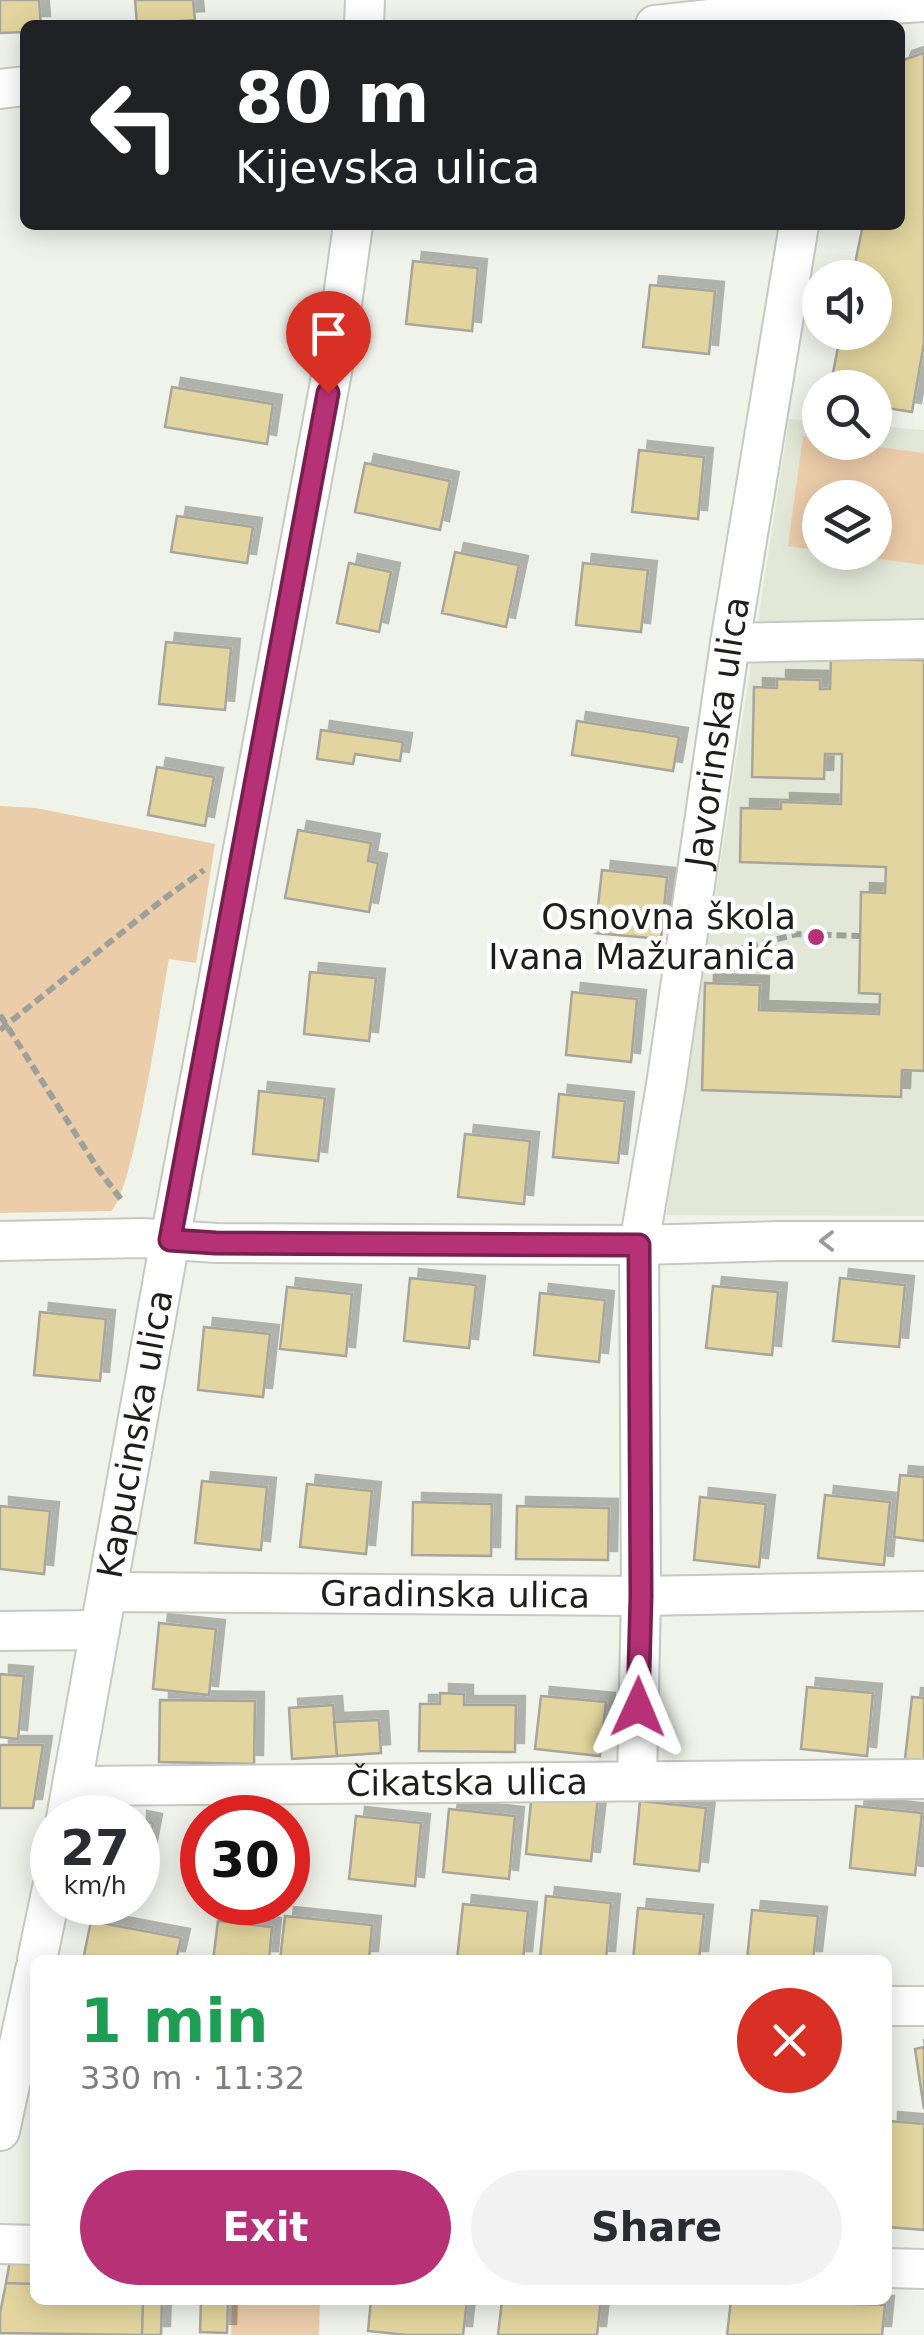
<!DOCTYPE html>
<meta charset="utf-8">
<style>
:root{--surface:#fff;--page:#f2f2f3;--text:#2b2b33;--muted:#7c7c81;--accent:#b63176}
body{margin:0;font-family:"DejaVu Sans",sans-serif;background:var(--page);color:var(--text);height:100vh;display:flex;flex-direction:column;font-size:38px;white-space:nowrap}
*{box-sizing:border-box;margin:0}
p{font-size:32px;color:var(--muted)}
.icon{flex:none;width:55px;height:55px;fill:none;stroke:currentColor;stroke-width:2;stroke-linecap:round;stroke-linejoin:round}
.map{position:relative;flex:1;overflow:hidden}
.side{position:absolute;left:30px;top:1955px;width:862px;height:350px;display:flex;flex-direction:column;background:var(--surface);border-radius:15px;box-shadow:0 5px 25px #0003}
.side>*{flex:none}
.banner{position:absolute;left:20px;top:20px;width:885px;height:210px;border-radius:15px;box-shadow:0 5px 25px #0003;background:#202124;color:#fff;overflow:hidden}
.fabs{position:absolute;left:802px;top:260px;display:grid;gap:20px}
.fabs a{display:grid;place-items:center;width:90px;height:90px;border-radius:50%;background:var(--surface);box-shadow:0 5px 25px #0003;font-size:50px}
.speed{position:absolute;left:30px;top:1795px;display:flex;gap:20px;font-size:50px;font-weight:700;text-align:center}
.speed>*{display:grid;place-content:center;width:130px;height:130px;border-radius:50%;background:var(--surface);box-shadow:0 5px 25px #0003;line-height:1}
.speed small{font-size:25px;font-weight:400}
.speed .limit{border:15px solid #d22;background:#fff;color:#111}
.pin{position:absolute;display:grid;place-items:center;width:85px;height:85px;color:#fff;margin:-102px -42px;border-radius:50% 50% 50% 0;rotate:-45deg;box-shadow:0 0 10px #0007}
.pin .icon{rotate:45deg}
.me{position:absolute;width:110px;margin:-55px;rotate:1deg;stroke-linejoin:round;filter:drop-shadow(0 0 8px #0008)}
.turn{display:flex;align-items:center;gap:35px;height:210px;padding:0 50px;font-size:45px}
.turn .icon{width:130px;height:130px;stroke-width:2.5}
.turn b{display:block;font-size:70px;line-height:85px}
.round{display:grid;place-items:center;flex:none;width:105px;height:105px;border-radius:52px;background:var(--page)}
.overview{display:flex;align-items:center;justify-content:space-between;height:170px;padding:0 50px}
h1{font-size:60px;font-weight:700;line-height:75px;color:#1e9e55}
.cta{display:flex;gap:20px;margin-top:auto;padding:20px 50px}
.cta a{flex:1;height:115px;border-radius:60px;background:var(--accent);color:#fff;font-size:40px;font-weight:700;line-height:115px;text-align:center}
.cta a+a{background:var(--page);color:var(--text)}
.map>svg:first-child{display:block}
</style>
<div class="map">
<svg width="924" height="2335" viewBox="0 0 924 2335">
<defs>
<filter id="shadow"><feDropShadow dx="9" dy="-9" stdDeviation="0" flood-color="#0004"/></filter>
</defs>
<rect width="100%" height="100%" fill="#f0f3ea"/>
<path fill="#e2e7d7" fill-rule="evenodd" d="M789,419L820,421V442H875V426L924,430V626L757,627ZM820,498H875V552H820Z
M924,652V1216L666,1215L752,658Z"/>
<path fill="#eccdaa" d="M803,436L820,439V442L847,443L924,453V565L834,553L875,552V498H820V551L788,546Z
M0,806L36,808L215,844L196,963L169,959C161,1001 134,1191 111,1211L0,1213Z
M232,2300H320L319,2335H231Z"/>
<path fill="#e2d59f" stroke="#a7a59c" stroke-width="2.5" filter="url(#shadow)" d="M0,0H39L41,25H25V32L0,33Z
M135,0H193L195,20L137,24Z
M924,53V343L912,412L875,406V388H830L841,332H875V278H852L863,225H900V68L903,60Z
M413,261L478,268L472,331L406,324Z
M650,285L715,291L709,354L643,347Z
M172,387L273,404L267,444L165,427Z
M639,450L704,457L698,519L632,512Z
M365,463L450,481L440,530L355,512Z
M177,516L253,527L247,563L171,552Z
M455,552L519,565L506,627L442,613Z
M349,563L391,572L379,632L337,623Z
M583,563L648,570L641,632L576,625Z
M166,642L231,648L225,710L159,704Z
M831,658L924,660V1071L902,1070L901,1097L702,1090L705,983L760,985L759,1010L879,1014L880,994L859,993L861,892L885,893L886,867L740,862L741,808L781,809V802L841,804L842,754H825L824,779L752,777L754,687L777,688V679L820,680V689H830Z
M577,721L679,737L673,771L572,755Z
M321,730L403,742L400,761L355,754L353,764L317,759Z
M157,767L214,777L205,826L148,815Z
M298,830L371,843L368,861L378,863L369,912L285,898Z
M602,870L667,877L661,939L595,933Z
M310,972L376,978L369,1041L304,1034Z
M572,992L637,999L631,1062L566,1055Z
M259,1091L325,1098L318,1161L253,1154Z
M559,1094L625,1101L618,1163L553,1157Z
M465,1134L530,1141L524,1204L458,1197Z
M410,1278L476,1285L469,1348L404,1341Z
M840,1278L905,1285L899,1347L833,1341Z
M713,1286L778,1292L772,1355L706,1348Z
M287,1287L352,1294L346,1356L280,1349Z
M540,1293L605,1300L599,1362L534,1355Z
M40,1312L106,1319L100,1381L34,1375Z
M204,1327L270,1334L263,1397L198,1390Z
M900,1475L924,1477V1541L894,1537Z
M202,1481L267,1487L261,1550L195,1543Z
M307,1484L372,1491L366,1554L300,1547Z
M825,1495L890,1502L884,1565L818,1558Z
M700,1497L766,1504L759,1567L694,1560Z
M413,1502L492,1504L491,1556L412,1555Z
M0,1506L50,1511L44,1574L0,1569Z
M517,1506L609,1508L608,1560L516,1559Z
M159,1623L216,1629L209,1695L153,1689Z
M0,1674L24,1676L18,1739L0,1737Z
M807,1687L873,1693L867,1756L801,1749Z
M440,1693L464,1694V1705H516L515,1752L419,1751L420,1704H440Z
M541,1696L606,1702L600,1756L535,1749Z
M912,1697L924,1698V1761L905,1759Z
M160,1700L255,1701L254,1764L159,1762Z
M333,1705L337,1756L292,1759L289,1708Z
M379,1720L381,1753L337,1756L334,1722Z
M0,1745H43L33,1808H0Z
M532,1791L598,1798L591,1861L526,1854Z
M640,1801L706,1808L699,1871L634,1864Z
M856,1806L922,1813L915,1875L850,1868Z
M449,1809L515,1816L509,1879L443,1872Z
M356,1816L421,1823L415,1886L349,1879Z
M138,1820L153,1823L142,1881H138Z
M546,1896L611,1903L606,1960L540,1958Z
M463,1904L528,1911L523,1960H457Z
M638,1908L704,1914L699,1960H633Z
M752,1910L818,1916L813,1960H747Z
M285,1916L372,1925L369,1960H280Z
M91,1921L181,1938L176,1960H83Z
M218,1921L272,1927L269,1960H213Z
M924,2047V2109L915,2049Z
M889,2121L924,2124V2230L888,2227Z
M10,2260L35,2262V2284L6,2283Z
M6,2283L35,2284V2300H143L142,2335L0,2333V2313Z
M143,2300H162L161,2335H142Z
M201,2300H228L227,2333L200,2332Z
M371,2300H467L463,2335H407L368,2331Z
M502,2300H601L597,2335H498Z
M731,2300L885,2305L882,2335H727Z"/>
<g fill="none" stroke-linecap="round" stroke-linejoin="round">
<defs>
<g id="street">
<path d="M364,25L365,0"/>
<path d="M655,25L782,11L924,2"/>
<path d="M0,89L25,86"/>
<path d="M730,643L924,639"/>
<path d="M0,1241L142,1238L216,1243L639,1245L778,1241H924"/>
<path id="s1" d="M107,1592L641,1596L924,1591"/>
<path d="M0,1631L100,1630"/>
<path id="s2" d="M637,1781L641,1596L639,1245L666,1085L730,643L799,225"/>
<path id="s3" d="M72,1786L924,1779"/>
<path id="s4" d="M66,1818L170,1240L334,361L353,225"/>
<path d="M37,1960L52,1888"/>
<path d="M888,2006H924"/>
<path d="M0,2131L35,1970"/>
<path d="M0,2244L35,2245"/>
<path d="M888,2268L924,2269"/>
</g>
</defs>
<use href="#street" stroke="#c6c9c0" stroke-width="42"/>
<path stroke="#9ea09a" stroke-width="6" stroke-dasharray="10 5" stroke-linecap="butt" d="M719,954L797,934L860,936
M0,1015L98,1169L123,1202
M0,1030L165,898L204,870"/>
<use href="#street" stroke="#fff" stroke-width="38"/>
</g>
<defs><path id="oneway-chevron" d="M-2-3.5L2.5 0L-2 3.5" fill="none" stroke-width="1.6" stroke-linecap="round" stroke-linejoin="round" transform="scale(2.5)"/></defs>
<use stroke="#9a9a99" href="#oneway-chevron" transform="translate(827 1241) rotate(180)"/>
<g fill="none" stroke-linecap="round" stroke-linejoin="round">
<defs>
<path id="route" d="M328,393L170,1240L216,1243L639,1245L641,1596L638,1707"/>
</defs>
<use href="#route" stroke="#76204d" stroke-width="25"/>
<use href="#route" stroke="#b63176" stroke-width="18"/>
</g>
<circle fill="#b63176" stroke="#fff" stroke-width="4" cx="816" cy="937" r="10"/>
<g text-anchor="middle" stroke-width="9" stroke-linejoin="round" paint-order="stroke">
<g font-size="35" fill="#1e1f1c" stroke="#fff">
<text dy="12" stroke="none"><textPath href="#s2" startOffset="1055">Javorinska ulica</textPath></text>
<text dy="12" stroke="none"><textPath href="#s4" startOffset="390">Kapucinska ulica</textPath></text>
<text dy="12" stroke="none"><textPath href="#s1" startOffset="348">Gradinska ulica</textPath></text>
<text dy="12" stroke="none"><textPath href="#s3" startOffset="395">Čikatska ulica</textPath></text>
</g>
<g font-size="35" fill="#1e1f1c" stroke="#fff" text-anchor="end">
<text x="796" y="929">Osnovna škola<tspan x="796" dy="40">Ivana Mažuranića</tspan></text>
</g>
</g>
</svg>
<div class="fabs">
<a><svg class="icon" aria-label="sound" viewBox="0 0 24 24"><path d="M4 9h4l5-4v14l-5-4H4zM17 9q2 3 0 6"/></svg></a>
<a><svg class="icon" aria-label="search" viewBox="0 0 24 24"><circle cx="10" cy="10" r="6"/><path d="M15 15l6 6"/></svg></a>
<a><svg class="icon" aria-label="layers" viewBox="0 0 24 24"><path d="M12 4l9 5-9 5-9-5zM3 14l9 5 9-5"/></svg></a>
</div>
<div class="speed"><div>27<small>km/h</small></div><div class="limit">30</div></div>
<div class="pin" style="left:328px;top:393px;background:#d93025"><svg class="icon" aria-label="arrive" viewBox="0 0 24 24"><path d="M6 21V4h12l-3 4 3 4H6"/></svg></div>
<svg class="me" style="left:638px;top:1707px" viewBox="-20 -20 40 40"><path d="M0-17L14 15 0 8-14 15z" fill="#b63176" stroke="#fff" stroke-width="4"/></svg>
<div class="banner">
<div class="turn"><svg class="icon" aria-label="left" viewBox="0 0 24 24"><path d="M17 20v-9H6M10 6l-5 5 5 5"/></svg><div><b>80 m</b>Kijevska ulica</div></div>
</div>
<section class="side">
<div class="overview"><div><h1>1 min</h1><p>330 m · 11:32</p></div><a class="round" style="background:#d93025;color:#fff"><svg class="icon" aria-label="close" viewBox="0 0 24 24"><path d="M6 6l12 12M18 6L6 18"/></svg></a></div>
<div class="cta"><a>Exit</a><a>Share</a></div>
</section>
</div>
